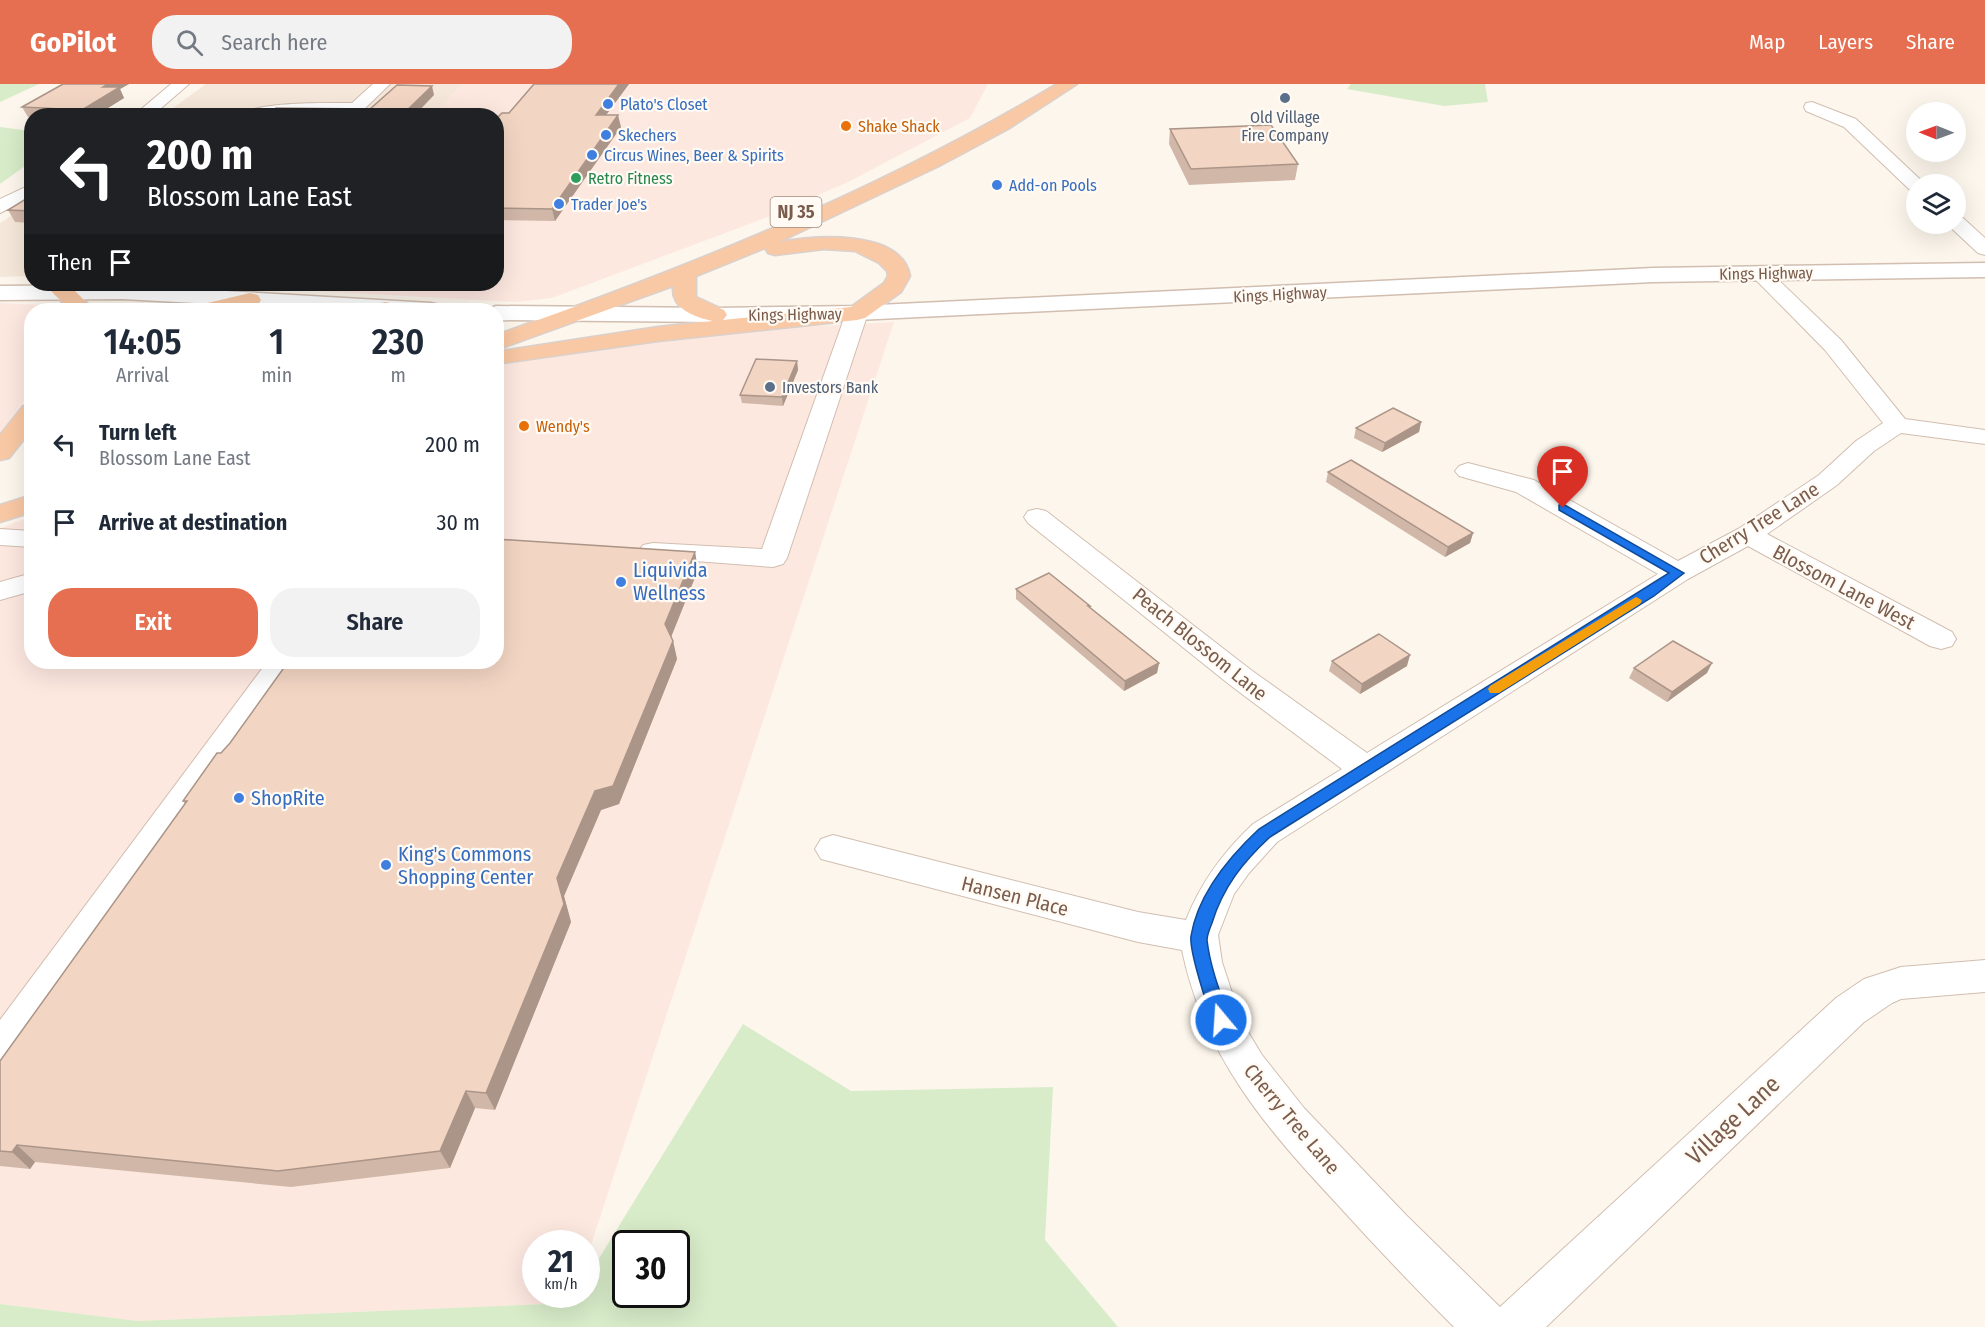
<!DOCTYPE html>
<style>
:root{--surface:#fff;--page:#f2f2f3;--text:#1f2937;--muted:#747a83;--accent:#e76f51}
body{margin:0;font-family:"Fira Sans Condensed",sans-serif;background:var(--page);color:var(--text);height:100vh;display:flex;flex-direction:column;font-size:22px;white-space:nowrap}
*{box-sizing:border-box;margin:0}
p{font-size:20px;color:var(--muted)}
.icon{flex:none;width:33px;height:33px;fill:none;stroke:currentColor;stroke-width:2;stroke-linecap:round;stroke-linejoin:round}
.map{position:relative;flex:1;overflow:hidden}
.side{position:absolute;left:24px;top:219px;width:480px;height:366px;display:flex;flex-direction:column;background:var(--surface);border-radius:24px;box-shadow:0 6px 24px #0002}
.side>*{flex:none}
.guide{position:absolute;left:24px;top:24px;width:480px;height:183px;border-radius:24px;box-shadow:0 6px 24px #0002;background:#202124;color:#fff;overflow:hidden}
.needle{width:39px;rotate:271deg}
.buttons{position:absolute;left:1906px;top:18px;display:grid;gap:12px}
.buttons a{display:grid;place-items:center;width:60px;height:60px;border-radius:50%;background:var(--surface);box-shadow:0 6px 24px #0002;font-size:30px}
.speed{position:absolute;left:522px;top:1146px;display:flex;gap:12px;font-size:30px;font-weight:700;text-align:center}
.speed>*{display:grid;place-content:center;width:78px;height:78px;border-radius:50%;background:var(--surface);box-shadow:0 6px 24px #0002;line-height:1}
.speed small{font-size:15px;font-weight:400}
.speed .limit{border:3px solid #111;border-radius:9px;background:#fff;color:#111}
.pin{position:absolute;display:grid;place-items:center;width:51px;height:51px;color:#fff;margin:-62px -26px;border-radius:50% 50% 50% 0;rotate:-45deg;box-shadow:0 0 6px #0007}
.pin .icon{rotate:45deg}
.me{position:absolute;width:66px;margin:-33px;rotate:342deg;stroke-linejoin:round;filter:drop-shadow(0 0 4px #0008)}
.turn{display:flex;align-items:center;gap:21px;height:126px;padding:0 24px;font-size:27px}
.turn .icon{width:78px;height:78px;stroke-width:2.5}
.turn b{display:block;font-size:42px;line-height:51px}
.then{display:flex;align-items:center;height:57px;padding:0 24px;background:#0003;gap:12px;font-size:22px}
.eta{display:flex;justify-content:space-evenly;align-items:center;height:102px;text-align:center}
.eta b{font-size:36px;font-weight:600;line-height:42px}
.primary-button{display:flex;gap:12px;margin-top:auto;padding:12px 24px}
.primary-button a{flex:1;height:69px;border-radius:24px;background:var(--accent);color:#fff;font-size:24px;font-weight:600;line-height:69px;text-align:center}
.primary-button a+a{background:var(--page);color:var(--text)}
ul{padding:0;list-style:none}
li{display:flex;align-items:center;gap:18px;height:78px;padding:0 24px}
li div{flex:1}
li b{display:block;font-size:22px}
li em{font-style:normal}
header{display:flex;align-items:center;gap:36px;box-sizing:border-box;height:84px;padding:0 30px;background:var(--accent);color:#fff}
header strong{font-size:28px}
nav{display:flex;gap:33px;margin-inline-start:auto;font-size:21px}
.search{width:420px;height:54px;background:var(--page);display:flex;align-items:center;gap:15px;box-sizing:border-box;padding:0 21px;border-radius:24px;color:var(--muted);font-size:22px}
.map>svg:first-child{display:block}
</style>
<header>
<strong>GoPilot</strong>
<div class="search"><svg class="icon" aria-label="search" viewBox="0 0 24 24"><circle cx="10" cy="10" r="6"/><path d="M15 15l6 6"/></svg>Search here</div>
<nav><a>Map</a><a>Layers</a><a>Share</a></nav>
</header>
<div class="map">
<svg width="1985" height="1243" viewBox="0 0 1985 1243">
<rect width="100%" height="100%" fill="#fdf6ec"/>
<path fill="#f5e8da" d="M206,0H463L433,31L162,32Z
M31,119V192L0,193V139Z"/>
<path fill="#fde8e0" d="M463,0H988L970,34L848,98L765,134L552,214L516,218L261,204L266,200H496V32L433,31Z
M0,219L45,221L64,226H32L31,308L0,348Z
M894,238L587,1173L586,1160H536V1210L574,1211L571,1219L138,1237L0,1220V444L31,433L32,578H496L497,282L589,264L780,244Z"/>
<path fill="#d8ecc9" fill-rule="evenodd" d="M0,0H39L0,18Z
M1351,0H1485L1488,18L1444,22L1347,5Z
M0,43L31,47L32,77L0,100Z
M99,219L196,224L188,226H96L93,222Z
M743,940L851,1007L1053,1003L1045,1156L1118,1243H0V1220L138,1237L571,1219L577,1211L586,1210L587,1194ZM626,1160H676V1210H626Z"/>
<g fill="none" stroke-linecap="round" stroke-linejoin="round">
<defs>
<path id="minor" d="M171,0H189L152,32H133Z
M373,0H390L357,32L299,28L279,32H240C254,17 330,19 352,19Z
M1812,18L1856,35L1925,100H1917V108L1910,106L1844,43L1806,27L1804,23L1806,19Z
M32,100V113L0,129V115Z
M1956,132L1963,134L1985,154V171L1978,169L1949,142L1947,140H1956Z
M1760,183L1767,185L1841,256L1905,335L1985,346V360L1901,349L1874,367L1837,401L1767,450L1952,548L1956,555L1952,562L1941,565L1930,562L1748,462L1688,495L1277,758L1249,789L1234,810L1218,851L1222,878L1237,924L1245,943L1262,971L1304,1024L1406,1131L1500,1223L1836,914L1864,895L1901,883L1985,876V908L1901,915L1892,919L1864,938L1546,1243H1454C1414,1203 1375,1162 1337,1120C1265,1043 1204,972 1182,866L1138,858L821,775L815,765L821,755L833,751L1138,828L1186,836C1201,798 1223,768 1253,740L1342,685L1230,601L1028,439L1024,433L1028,427L1037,425L1046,427L1251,586L1367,669L1658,490L1516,408L1459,392L1455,387L1459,382L1468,379L1534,396L1678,477L1738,445L1819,391L1856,357L1883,339L1825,266L1753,193L1750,189L1753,185Z
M857,222L865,224L868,229L787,474L783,480L773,483L643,473L639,467L643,461L653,459L762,465L846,229L849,224Z
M0,445L32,447V463L0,461Z
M32,489V507L0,516V498Z
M267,578H298L14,980L0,985V936Z"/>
<path id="tertiary" d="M1985,179V193L1653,198L857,236L716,238L496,236V226H486L496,222L716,224L857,222L1653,184Z
M122,201L431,219L439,221L442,226H323L122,215L0,216V202Z"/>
<path id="trunk" d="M1057,0H1077L1008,45L939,82L779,158C813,152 901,144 910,192L901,208L865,234L857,236L658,257L496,280V268L501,267L658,243L713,237C694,233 671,225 673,202L496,266V251C694,181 876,108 1057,0ZM765,164L768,169L775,171L824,165L855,167L879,179L887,187L888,192L884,199L851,223L723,236L727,231L724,226L696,213V192Z
M62,200L70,202L94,226H70L51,207L54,202Z
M250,209L258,211L261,216L258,221L234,226H196L199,221Z
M385,218L399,221L402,226H375L377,220Z
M32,320V345L9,374L0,376V351L23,322Z
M32,411V428L0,438V421Z"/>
</defs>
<use href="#minor" stroke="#d1beb0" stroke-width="2"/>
<use href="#tertiary" stroke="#d1beb0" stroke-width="3"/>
<use href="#trunk" stroke="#dad1cd" stroke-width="3"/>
<use href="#minor" fill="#fff" fill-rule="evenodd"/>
<use href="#tertiary" fill="#fff" fill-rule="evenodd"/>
<use href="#trunk" fill="#f9c8a4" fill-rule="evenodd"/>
</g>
<path fill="#d1b7a8" d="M63,0H129L120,5L124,14L95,32H32V34L28,33L22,23Z
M534,0H629L606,31L621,43L555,137L496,136V35L509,29Z
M1170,45L1298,80L1295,96L1189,101L1169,60Z
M32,111V139L15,138L8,126Z
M797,277L798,286L783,322L742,319L740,311Z
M1421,338L1419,348L1382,368L1354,354L1356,344Z
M1328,388L1473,449L1470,459L1445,473L1326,398Z
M695,468L698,486L671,553L673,557L677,575L619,720L601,726L564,812L571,838L495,1026L475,1024L450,1084L291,1103L35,1078L30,1085L0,1082V977L185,720L183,717L221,669Z
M1016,505L1090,522V524L1159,579L1157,589L1124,607L1016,515Z
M1332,577L1407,582L1360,610L1329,587Z
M1634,584L1707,589L1667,618L1629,594Z"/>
<path fill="#aa9588" d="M108,0H129L120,5L124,14L95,32H85L82,26L103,3Z
M619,0H629L598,42L596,31Z
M432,2L434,11L414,32H401Z
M618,31L621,43L555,137L552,125Z
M797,277L798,286L783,322L782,313Z
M1421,338L1419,348L1382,368L1385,359Z
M1473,449L1470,459L1445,473L1448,463Z
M695,468L698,486L669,558L665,540Z
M673,557L677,575L619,720L601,726L564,812L571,838L495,1026L486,1009L557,794L595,707Z
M1410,571L1407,582L1360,610L1362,600Z
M1159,579L1157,589L1124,607L1125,597Z
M1712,579L1707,589L1667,618L1672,608Z
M466,1007L475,1024L450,1084L440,1067Z
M17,1061L35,1078L30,1085L12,1068Z"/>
<path fill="#f3d5c3" stroke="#aa9588" stroke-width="1.5" d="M63,0H108L103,3H120L82,26L22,23Z
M534,0H619L596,31H618L552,125L496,124V35L502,29H509Z
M397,1L432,2L401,32H267L276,24L370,25Z
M1271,41L1298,80L1191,85L1170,45Z
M32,111V127L8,126Z
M756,275L797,277L782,313L740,311Z
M1393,324L1421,338L1385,359L1356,344Z
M1351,376L1473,449L1448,463L1328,388Z
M496,455L695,468L665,540L673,557L613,702L595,707L557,794L564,820L486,1009L466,1007L440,1067L278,1087L17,1061L12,1068L0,1067V977L187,717H183L217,669H221L230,659L288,578H496Z
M1049,489L1090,522H1088L1159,579L1125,597L1016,505Z
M1379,550L1410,571L1362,600L1332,577Z
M1673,557L1712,579L1672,608L1634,584Z"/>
<path fill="#1a73e8" stroke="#114b97" stroke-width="1.5" d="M1563,420L1684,489L1654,512L1270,753C1243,778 1223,803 1212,839C1210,844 1207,851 1207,856C1210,883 1221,911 1230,936L1227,941L1221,944L1215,941C1208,926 1189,867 1191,852C1198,809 1229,773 1259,745L1669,489L1559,426V421Z"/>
<path fill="#f59e0b" d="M1636,513L1640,515L1642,517L1640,520L1499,609H1490L1488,605L1490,602Z"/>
<g fill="#5c6f8a" stroke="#fffaf3" stroke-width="2">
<circle cx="1285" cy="14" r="6"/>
<circle cx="770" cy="303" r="6"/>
</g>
<g fill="#3f7fe0" stroke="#fffaf3" stroke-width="2">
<circle cx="608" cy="20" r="6"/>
<circle cx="606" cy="51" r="6"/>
<circle cx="592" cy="71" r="6"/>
<circle cx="997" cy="101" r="6"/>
<circle cx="559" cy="120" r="6"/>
<circle cx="621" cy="498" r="6"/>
<circle cx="239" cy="714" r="6"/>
<circle cx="386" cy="781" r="6"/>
</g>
<g fill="#e8710a" stroke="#fffaf3" stroke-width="2">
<circle cx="846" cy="42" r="6"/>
<circle cx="524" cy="342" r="6"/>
</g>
<circle fill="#2e9e5b" stroke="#fffaf3" stroke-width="2" cx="576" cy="94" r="6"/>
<g text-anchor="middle" stroke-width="4.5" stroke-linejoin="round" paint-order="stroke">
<g font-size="16" fill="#366cbe" stroke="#fffaf3" text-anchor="start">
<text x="620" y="26">Plato's Closet</text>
<text x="618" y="57">Skechers</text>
<text x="604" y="77">Circus Wines, Beer &amp; Spirits</text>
<text x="1009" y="107">Add-on Pools</text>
<text x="571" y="126">Trader Joe's</text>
</g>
<g font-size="16" fill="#4e5e75" stroke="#fffaf3">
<text x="1285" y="39">Old Village<tspan x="1285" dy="18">Fire Company</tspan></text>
<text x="782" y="309" text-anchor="start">Investors Bank</text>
</g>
<g font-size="16" fill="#c56008" stroke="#fffaf3" text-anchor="start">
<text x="858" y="48">Shake Shack</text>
<text x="536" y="348">Wendy's</text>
</g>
<g font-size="16" fill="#27864d" stroke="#fffaf3" text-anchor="start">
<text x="588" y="100">Retro Fitness</text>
</g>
<g font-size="16" fill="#7a5c4d" stroke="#fffaf3">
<text transform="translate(1766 189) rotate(-1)" y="6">Kings Highway</text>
<text transform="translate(1280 210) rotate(-3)" y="6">Kings Highway</text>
<text transform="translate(795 230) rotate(-1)" y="6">Kings Highway</text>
</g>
<rect fill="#fffaf3" stroke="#a28b7f" stroke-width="1.5" x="770.5" y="113" width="51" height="30" rx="4.5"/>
<g font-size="18" font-weight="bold" fill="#7a5c4d">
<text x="796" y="134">NJ 35</text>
</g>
<g font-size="20" fill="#7a5c4d" stroke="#fffaf3">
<text transform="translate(1759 439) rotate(-32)" y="7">Cherry Tree Lane</text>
<text transform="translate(1844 503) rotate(28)" y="7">Blossom Lane West</text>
<text transform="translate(1200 560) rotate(39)" y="7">Peach Blossom Lane</text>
<text transform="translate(1015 812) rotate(14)" y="7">Hansen Place</text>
<text transform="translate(1292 1035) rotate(50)" y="7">Cherry Tree Lane</text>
</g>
<g font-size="20" fill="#366cbe" stroke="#fffaf3" text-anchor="start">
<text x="633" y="493">Liquivida<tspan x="633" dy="23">Wellness</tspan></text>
<text x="251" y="721">ShopRite</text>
<text x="398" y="777">King's Commons<tspan x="398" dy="23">Shopping Center</tspan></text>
</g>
<g font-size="24" fill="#7a5c4d" stroke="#fffaf3">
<text transform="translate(1733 1036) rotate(-43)" y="8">Village Lane</text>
</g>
</g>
</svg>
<div class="buttons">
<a><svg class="needle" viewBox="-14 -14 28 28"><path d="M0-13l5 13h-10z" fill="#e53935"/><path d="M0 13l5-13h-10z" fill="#747a83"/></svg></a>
<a><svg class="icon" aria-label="layers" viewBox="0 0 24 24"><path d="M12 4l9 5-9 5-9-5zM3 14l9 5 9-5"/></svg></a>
</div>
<div class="speed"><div>21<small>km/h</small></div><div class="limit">30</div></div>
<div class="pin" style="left:1563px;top:424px;background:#d93025"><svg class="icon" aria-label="arrive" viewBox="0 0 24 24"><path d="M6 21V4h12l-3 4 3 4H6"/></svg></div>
<svg class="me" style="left:1221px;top:936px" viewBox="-20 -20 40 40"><circle r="17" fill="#1a73e8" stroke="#fff" stroke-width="3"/><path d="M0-11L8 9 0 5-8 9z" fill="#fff"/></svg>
<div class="guide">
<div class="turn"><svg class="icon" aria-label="left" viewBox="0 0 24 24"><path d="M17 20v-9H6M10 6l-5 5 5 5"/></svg><div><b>200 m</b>Blossom Lane East</div></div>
<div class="then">Then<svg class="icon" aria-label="arrive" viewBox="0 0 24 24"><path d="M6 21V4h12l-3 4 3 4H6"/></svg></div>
</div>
<section class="side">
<div class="eta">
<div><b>14:05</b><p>Arrival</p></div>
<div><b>1</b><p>min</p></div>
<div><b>230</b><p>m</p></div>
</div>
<ul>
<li><svg class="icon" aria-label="left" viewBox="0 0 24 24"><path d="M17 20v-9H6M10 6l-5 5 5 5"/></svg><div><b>Turn left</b><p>Blossom Lane East</p></div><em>200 m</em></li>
<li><svg class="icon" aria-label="arrive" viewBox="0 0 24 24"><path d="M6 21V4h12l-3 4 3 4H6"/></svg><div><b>Arrive at destination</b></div><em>30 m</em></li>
</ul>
<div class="primary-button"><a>Exit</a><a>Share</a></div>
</section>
</div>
